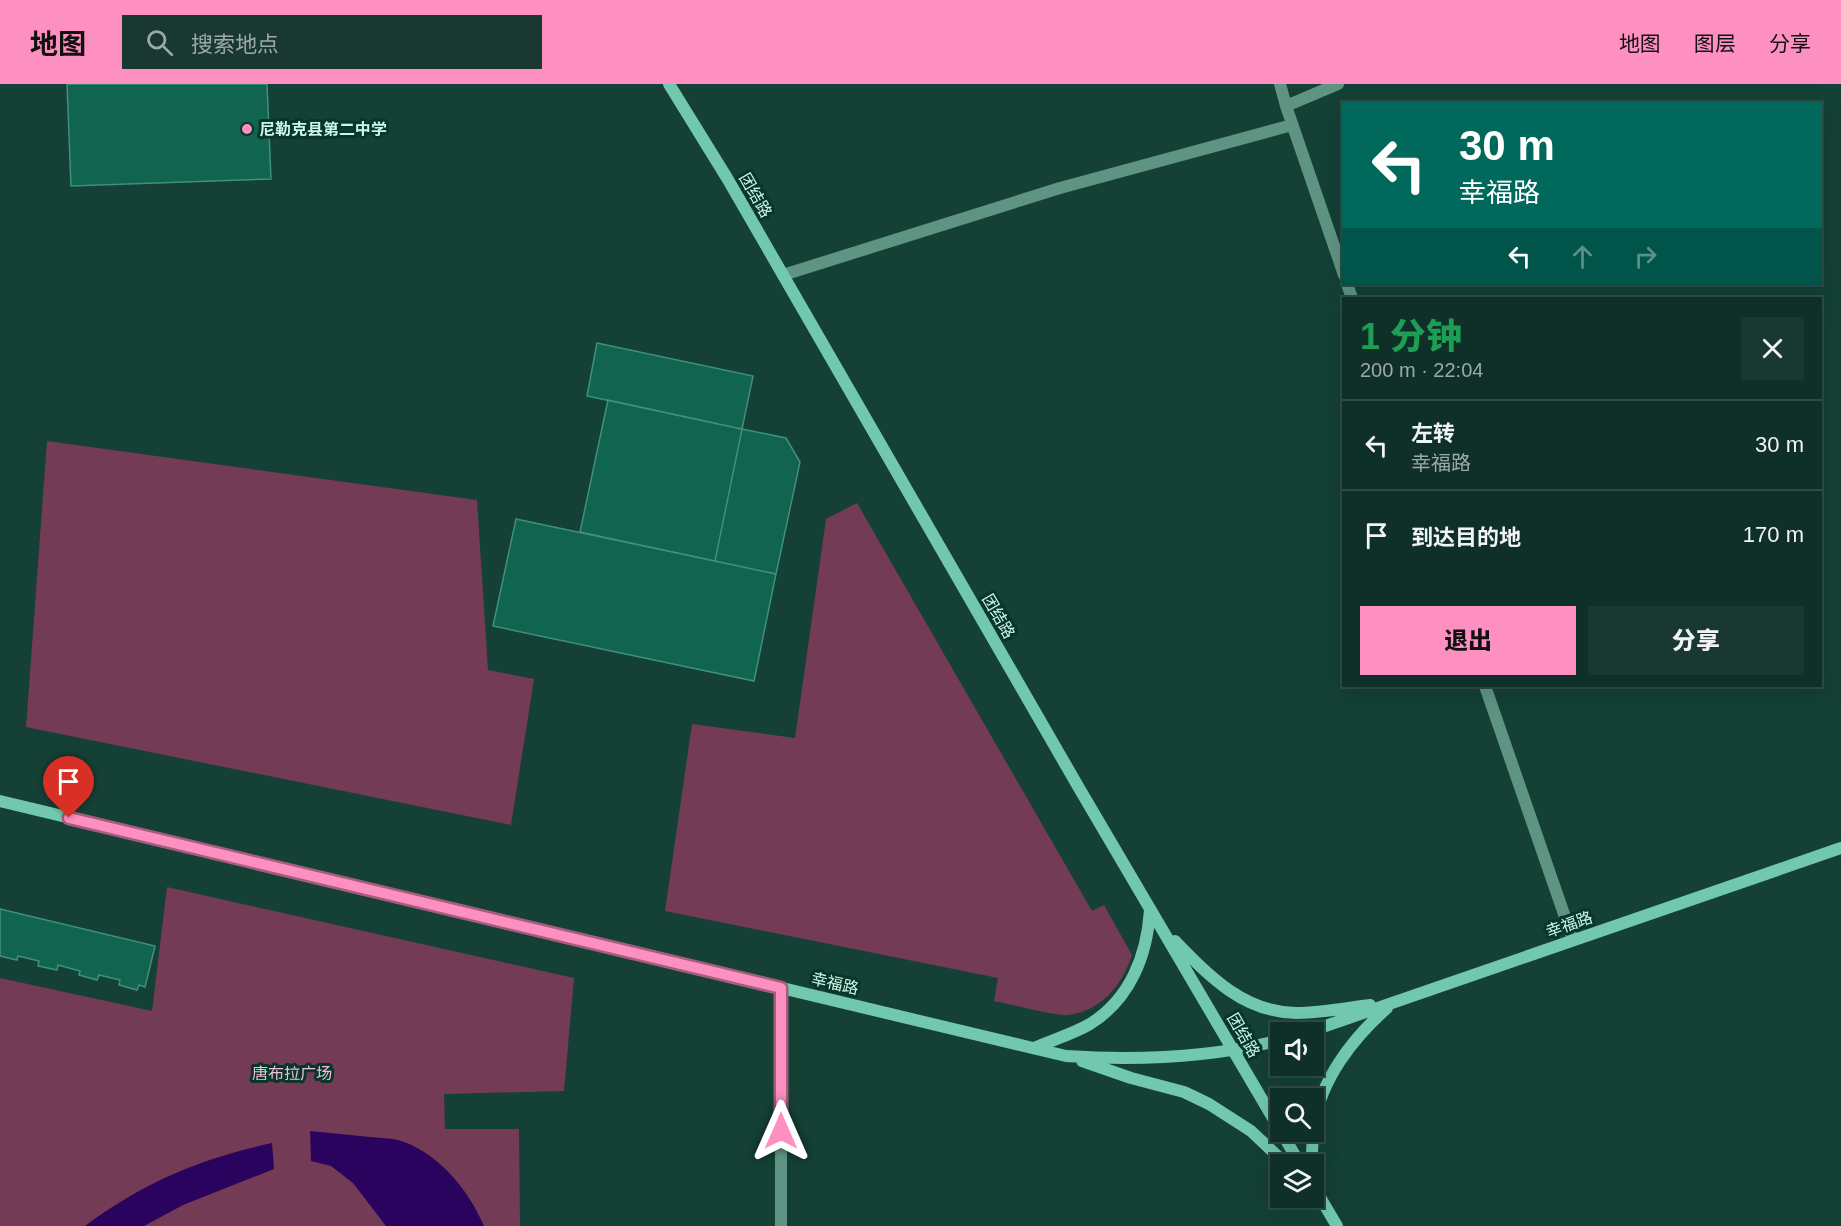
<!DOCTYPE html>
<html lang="zh">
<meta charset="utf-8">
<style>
:root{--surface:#0f3028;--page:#183830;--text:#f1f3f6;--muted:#9ba9a8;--line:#2f4b45;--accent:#fd8fc1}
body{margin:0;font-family:Helvetica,"Noto Sans SC",sans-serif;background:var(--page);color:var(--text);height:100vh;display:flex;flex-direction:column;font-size:22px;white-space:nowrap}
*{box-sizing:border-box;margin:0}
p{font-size:20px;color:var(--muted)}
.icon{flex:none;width:33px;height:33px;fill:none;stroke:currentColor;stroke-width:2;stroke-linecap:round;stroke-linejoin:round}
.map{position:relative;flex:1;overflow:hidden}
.drawer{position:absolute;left:1342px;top:213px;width:480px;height:390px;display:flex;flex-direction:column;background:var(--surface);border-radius:0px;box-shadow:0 6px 24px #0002,0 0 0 2px var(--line)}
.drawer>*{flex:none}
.top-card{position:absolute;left:1342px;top:18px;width:480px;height:183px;border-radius:0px;box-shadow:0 6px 24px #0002,0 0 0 2px var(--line);background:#00695c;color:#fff;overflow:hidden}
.tools{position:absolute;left:1270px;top:938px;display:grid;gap:12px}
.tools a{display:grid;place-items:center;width:54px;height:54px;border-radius:0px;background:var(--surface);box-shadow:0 6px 24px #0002,0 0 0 2px var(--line);font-size:30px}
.pin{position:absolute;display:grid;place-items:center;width:51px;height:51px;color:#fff;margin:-62px -26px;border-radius:50% 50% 50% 0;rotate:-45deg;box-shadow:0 0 6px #0007}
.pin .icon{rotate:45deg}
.me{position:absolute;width:66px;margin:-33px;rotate:0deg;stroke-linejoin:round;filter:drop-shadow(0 0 4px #0008)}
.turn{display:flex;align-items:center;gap:21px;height:126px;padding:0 18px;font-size:27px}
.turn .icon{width:78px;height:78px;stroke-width:2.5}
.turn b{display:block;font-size:42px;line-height:51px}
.lanes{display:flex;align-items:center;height:57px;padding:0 18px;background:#0003;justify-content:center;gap:30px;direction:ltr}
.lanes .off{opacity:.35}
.round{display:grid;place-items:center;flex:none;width:63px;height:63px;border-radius:0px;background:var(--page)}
.headline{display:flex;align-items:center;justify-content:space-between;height:102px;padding:0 18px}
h1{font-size:36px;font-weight:800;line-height:45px;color:#1e9e55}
.primary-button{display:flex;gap:12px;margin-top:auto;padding:12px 18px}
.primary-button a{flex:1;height:69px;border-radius:0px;background:var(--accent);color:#111;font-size:24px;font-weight:800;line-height:69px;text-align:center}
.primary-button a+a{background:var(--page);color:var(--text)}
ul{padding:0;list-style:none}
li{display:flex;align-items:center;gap:18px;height:90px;padding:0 18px;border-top:2px solid var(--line)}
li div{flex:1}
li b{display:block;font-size:22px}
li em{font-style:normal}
header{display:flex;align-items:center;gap:36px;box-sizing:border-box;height:84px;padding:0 30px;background:var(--accent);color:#111}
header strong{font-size:28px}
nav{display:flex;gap:33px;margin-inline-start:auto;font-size:21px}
.search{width:420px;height:54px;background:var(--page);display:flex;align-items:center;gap:15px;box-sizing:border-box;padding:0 21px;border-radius:0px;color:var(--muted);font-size:22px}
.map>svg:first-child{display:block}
</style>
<header>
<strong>地图</strong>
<div class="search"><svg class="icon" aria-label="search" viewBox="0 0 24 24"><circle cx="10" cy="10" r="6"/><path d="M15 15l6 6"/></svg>搜索地点</div>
<nav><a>地图</a><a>图层</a><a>分享</a></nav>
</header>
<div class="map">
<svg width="1841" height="1142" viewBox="0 0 1841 1142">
<rect width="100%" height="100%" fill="#144035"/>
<path fill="#733b55" d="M47,357L477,416L488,586L534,595L511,741L26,643Z
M857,419L1092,827L1104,821L1132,871C1123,900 1101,928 1067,931C1053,932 1011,920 994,917L998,894L665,827L692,640L795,654L826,435Z
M167,803L574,894L564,1007L444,1010L445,1045H519L520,1142H0V894L152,927Z"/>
<path fill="#29035d" d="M310,1047C330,1049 350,1051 370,1053C379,1054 389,1054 398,1056C438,1068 468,1105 484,1142H386L353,1099L331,1082L311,1077Z
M272,1059L274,1085L183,1121L144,1142H85C144,1098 200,1075 272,1059Z"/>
<path fill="#106450" stroke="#3f917a" stroke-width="1.5" d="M67,0H267L271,95L71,102Z
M597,259L753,292L742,345L587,312Z
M608,316L742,345L715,477L580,448Z
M742,345L786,354L800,378L776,490L715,477Z
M516,435L776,490L754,597L493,542Z
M0,825L155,862L145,903L139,901L137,906L119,901L120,896L99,891L97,896L79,891L80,887L58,881L57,886L38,882L39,877L18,872L17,876L0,872Z"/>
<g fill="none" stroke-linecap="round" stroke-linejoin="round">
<path stroke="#5f9483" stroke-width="12" d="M1280,0L1286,22L1344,191
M1286,22L1338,0
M783,191L1060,104L1292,41
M1347,200L1352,214
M1485,602L1573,856
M781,1142V904"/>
<path stroke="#71c8ae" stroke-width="12" d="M669,0L727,94L1079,704L1300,1080
M0,717L1066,972C1139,977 1210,974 1281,956
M1175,857C1209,892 1243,928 1296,929C1320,929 1346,924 1370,921
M1308,948L1841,764
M1034,964C1052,956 1073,950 1090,940C1130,915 1147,872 1150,826
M1082,977L1131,994L1184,1008L1209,1020L1251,1047L1286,1080
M1314,1041C1321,995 1353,954 1387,924
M1313,1047L1312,1069L1314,1080
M1314,1081L1320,1110
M1314,1103L1337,1142"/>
</g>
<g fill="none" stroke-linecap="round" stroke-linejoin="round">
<defs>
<path id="route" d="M69,734L781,904V1047"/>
</defs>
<use href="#route" stroke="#a45d7d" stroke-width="15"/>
<use href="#route" stroke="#fd8fc1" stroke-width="10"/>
</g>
<circle fill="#fd8fc1" stroke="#07362a" stroke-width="2" cx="247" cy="45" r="6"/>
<g text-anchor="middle" stroke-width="6" stroke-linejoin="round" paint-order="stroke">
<g font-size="16" font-weight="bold" fill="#cdf4e6" stroke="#07362a" text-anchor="start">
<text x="259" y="51">尼勒克县第二中学</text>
</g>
<g font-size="16" fill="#cdf4e6" stroke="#07362a">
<text transform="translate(756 111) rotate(60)" y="6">团结路</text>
<text transform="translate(999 532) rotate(60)" y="6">团结路</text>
<text transform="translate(1569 840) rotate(-19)" y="6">幸福路</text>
<text transform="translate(835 899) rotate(13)" y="6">幸福路</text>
<text transform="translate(1244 951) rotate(60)" y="6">团结路</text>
</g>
<g font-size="16" fill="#f2bdd2" stroke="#07362a">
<text x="292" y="995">唐布拉广场</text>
</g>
</g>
</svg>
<div class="tools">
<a><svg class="icon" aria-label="sound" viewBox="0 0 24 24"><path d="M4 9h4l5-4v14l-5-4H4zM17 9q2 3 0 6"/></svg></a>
<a><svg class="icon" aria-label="search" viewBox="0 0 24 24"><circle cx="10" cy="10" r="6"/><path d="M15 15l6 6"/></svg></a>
<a><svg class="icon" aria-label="layers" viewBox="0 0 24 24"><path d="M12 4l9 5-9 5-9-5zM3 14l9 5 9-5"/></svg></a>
</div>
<div class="pin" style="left:69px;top:734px;background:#d93025"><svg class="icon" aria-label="arrive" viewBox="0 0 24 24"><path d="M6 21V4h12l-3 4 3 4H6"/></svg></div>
<svg class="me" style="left:781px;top:1047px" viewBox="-20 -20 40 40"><path d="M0-17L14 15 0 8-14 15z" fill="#fd8fc1" stroke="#fff" stroke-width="4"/></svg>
<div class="top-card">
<div class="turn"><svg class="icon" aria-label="left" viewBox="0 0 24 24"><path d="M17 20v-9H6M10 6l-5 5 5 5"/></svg><div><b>30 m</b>幸福路</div></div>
<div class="lanes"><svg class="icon" aria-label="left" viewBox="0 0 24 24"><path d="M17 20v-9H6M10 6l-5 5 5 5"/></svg><svg class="icon off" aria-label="ahead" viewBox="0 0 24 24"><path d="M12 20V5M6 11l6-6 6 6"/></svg><svg class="icon off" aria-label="right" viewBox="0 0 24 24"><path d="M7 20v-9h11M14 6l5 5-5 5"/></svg></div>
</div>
<section class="drawer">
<div class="headline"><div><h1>1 分钟</h1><p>200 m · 22:04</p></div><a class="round"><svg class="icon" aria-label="close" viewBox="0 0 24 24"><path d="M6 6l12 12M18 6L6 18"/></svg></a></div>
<ul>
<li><svg class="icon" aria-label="left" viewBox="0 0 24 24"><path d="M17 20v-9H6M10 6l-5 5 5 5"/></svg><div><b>左转</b><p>幸福路</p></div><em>30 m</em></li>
<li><svg class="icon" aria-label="arrive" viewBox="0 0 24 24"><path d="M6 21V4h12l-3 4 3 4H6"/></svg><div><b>到达目的地</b></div><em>170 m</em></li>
</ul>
<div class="primary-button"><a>退出</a><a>分享</a></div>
</section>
</div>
